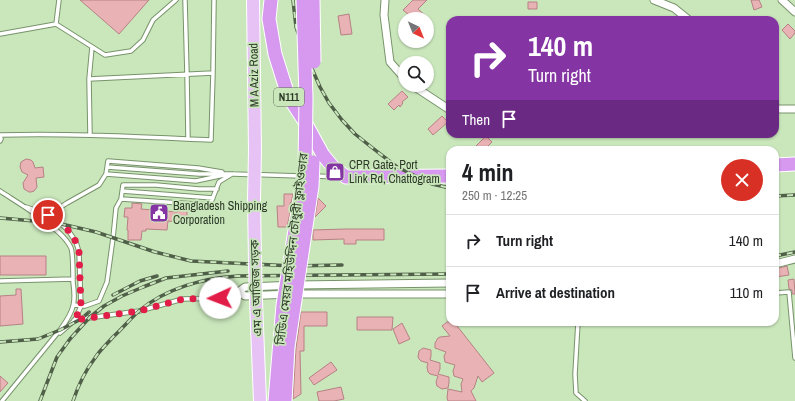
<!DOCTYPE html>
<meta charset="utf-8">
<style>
:root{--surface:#fff;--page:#f6f6f6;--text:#202124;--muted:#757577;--line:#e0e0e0}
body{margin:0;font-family:"Archivo Narrow","Noto Sans Bengali",sans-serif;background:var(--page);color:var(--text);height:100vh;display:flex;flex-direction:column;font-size:15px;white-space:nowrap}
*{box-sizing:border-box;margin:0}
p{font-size:13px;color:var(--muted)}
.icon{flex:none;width:22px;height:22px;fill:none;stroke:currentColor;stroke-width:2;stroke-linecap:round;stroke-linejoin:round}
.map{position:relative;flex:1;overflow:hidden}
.details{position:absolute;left:446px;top:146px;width:333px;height:180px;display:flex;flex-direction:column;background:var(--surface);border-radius:12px;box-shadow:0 1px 3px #0004}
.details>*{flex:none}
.guide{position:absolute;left:446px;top:16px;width:333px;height:122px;border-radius:12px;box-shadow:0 1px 3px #0004;background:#8534a3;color:#fff;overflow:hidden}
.needle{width:26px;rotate:137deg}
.controls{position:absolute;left:398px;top:12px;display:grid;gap:8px}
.controls a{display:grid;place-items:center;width:36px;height:36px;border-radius:50%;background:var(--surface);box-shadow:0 1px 3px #0004;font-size:20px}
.pin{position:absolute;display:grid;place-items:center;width:34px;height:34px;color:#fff;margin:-17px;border:2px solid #fff;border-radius:50%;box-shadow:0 1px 4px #0007}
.me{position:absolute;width:44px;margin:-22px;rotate:268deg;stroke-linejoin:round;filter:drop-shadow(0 0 3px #0008)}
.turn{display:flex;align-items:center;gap:14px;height:84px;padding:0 16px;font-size:18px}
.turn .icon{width:52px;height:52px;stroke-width:2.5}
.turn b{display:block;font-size:28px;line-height:34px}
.then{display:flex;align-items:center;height:38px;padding:0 16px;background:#0003;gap:8px;font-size:15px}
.round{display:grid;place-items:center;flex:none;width:42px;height:42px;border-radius:21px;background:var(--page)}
.head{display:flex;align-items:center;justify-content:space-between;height:68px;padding:0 16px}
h1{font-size:24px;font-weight:700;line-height:30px}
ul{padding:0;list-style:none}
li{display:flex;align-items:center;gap:12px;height:52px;padding:0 16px;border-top:1px solid var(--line)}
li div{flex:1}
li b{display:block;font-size:15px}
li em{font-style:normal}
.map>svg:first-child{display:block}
</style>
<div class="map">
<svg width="795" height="401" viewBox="0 0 795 401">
<rect width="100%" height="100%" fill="#cae7bc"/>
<path fill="#e9b2b4" stroke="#b68184" d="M80,0H149L119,34Z
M413,0H427L418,9L429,19H419L413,14L411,17L403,10Z
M751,0H759L762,7L754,10Z
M528,2H537V9H528Z
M349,14L352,34L341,35L338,16Z
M788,24L795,31V33L790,39L782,30Z
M402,91L408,97L402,102L403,103L400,107L399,105L394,110L388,104Z
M442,116L448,122L433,135L428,129Z
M486,136L492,142L487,147L491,150H472Z
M26,159L31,160L33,162L35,168L43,167L44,177L36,178L37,187L34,191L31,192H29L24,189L23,183L28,175L22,172L20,167L21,162Z
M284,194H293L291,203H290V213L287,227H278L277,206H284Z
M318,198L326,206L315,217Z
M132,203L142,204L141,209L177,212L178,206L187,207V223L168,221L167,230L146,229V231H142L141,240H128V230H127L128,217H124L125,208H132Z
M345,229H384V240H356V244H344V239L313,240V230Z
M0,256H46V275H0Z
M787,266L789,275L776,277L775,269Z
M794,279L795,294H792V290L789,289L788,280Z
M16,289H21L23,324L0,326V296L16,295Z
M301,312H327V326H304V351H300L301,394L293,399L296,348Z
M357,317H393L392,330H357Z
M447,322H454L494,373L482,382L478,376L474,388L471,391L476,401H448L447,398L448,389L462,392L461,384L463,379L454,376L453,371L455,365L445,362L444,356L446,352L435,348V343L438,338L440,337L450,336L442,326Z
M402,323L410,339L399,344L393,329Z
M423,348L431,350V356L430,360L440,363V369L438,374L449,377V383L448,388L442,389L437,386L436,382L438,376L430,374L428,372L427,367L428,363L421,361L419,359L418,357L419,351Z
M331,362L337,370L314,385L309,378Z
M0,376L8,383L0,392Z
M341,387L344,399L334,401H319L317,392Z"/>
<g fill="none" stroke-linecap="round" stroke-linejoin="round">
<defs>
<path id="lane" d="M185,0L187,75L188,139
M56,24L59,0
M0,34L56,24L105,55L131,51L143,40L153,20L176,0
M89,79L213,73
M0,135C70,133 141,137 211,140L213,73L214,0
M0,135L1,139L0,141
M90,135L89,79L92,47
M107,167L199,174H233L301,176
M106,174L196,181L224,175
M315,176L339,177
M0,191C18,203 63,229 71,248C73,253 73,275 73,282C74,289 75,299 73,306C71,315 65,323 60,330L2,401
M122,191L213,198
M121,199L210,205L219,182L232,174
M26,207L49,215L61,224L68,230L76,242L79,252L81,306L75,320L60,333
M42,219L67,203L99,185L106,174L108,161L198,168L222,172
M0,281L73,279
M775,293L789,292L795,358
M74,305L85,306L99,301L107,282L113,238L116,208L121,199L123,185H156L199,189H217
M74,320L139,311L183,299L220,298L238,292
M578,322L575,374L576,393L585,401"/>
<path id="street" d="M385,0L384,15L390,62L405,79
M654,0L674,8L689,20
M782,0L795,12
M412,85L450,110
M775,109H795
M775,264L795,259
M450,283L295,285L245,287L238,292L245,296L291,294H450"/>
<path id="primary" d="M253,0L255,151
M254,200L255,262
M256,301L260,401"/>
<path id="highway" d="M271,0L269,19L275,54L287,92L290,99L305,122L323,155L333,167L346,177L450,176
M775,165L795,164"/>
</defs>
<use href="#lane" stroke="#78936b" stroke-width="5.5"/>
<use href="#street" stroke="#78936b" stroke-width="9"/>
<use href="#primary" stroke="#fff" stroke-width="14"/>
<use href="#highway" stroke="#fff" stroke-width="15"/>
<use href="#lane" stroke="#fff" stroke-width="3.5"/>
<use href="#street" stroke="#fff" stroke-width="7"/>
<use href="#primary" stroke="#e6c2f5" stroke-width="12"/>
<use href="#highway" stroke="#d699ef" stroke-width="13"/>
<defs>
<path id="rail" d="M293,0L296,27L303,48L320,87L329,103L342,120L355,134L370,146L397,167L432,184L450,188
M775,196L795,195
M0,218L57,223L96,232L155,252L191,261L292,266L342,265
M775,256L795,252
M113,295L140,281L157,276
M0,342L38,339L60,330L81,319L89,312
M40,401L57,357L70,339L90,317L104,306L122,296L143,287L166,278L228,271
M73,401C78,386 85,371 95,358C100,350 107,344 113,337C122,329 130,319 139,311C166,288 204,278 238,276L450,274"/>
</defs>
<use href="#rail" stroke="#4f5f48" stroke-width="3.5"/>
<use href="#rail" stroke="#cae7bc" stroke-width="2" stroke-dasharray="6" stroke-linecap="butt"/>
<defs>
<path id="primary-bridge" d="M254,200L255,151
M255,262L256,301"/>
<path id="highway-bridge" d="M313,0L314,62
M275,401L283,305L305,168L306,98L303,0
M285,401L288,347L312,186L313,162"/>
</defs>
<use href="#primary-bridge" stroke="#fff" stroke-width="14" stroke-linecap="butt"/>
<use href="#highway-bridge" stroke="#fff" stroke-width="15" stroke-linecap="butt"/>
<use href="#primary-bridge" stroke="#e6c2f5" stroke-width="12"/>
<use href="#highway-bridge" stroke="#d699ef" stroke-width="13"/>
</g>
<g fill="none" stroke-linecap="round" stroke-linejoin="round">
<path stroke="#e11d48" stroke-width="7" stroke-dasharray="0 12.6" d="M48,215L53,218L68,230L76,242L79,252L81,306L75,320L139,311L183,299L220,298"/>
</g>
<defs>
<symbol id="shop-square" viewBox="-11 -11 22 22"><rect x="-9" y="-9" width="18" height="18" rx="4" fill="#8534a3" stroke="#cae7bc"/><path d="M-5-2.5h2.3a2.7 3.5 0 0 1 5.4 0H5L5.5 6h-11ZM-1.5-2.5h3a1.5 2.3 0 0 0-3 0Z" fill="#fff"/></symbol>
<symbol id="civic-square" viewBox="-11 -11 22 22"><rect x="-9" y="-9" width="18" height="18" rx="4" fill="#8534a3" stroke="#cae7bc"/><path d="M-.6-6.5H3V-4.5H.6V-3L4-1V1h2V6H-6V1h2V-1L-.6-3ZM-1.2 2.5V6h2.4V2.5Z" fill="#fff"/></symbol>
</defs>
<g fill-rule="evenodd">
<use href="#shop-square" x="324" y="161" width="22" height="22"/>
<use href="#civic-square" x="148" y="202" width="22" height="22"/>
</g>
<g text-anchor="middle" stroke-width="3.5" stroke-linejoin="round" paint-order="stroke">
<rect fill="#cae7bc" stroke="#5c6d54" stroke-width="1" x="274" y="88" width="30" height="18" rx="3"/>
<g font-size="11" font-weight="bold" fill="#2d3928">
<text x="289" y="101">N111</text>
</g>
<g font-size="12" fill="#2d3928" stroke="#cae7bc">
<text transform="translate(254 75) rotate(-91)" y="4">M A Aziz Road</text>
<text transform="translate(292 249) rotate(-83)" y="4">সিডিএ মেয়র মহিউদ্দিন চৌধুরী ফ্লাইওভার</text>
<text transform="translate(256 288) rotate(-92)" y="4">এম এ আজিজ সড়ক</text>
</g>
<g font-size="12" fill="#2d3928" stroke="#cae7bc" text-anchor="start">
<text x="349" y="169">CPR Gate, Port<tspan x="349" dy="14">Link Rd, Chattogram</tspan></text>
<text x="173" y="210">Bangladesh Shipping<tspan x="173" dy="14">Corporation</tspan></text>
</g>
</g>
</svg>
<div class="controls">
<a><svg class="needle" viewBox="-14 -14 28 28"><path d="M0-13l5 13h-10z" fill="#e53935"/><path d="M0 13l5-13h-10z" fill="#757577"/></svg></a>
<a><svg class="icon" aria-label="search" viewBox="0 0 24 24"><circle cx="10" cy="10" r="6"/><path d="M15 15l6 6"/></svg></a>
</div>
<div class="pin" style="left:48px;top:215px;background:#d93025"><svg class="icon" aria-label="arrive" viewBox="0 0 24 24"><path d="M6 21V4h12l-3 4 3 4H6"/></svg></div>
<svg class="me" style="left:220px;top:298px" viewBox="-20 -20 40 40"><circle r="19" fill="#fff"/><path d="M0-13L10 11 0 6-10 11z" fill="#e11d48"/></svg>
<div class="guide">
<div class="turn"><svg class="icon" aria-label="right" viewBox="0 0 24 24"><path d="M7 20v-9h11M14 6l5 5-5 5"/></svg><div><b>140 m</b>Turn right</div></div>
<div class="then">Then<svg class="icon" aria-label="arrive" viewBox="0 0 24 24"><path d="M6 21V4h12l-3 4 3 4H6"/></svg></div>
</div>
<section class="details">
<div class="head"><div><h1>4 min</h1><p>250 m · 12:25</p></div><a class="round" style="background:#d93025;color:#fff"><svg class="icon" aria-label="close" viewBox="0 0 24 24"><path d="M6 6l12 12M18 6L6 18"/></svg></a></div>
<ul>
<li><svg class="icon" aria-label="right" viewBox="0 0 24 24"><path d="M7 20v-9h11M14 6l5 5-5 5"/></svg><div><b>Turn right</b></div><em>140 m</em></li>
<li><svg class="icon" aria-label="arrive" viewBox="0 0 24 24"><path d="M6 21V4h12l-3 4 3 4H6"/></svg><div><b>Arrive at destination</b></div><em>110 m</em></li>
</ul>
</section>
</div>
